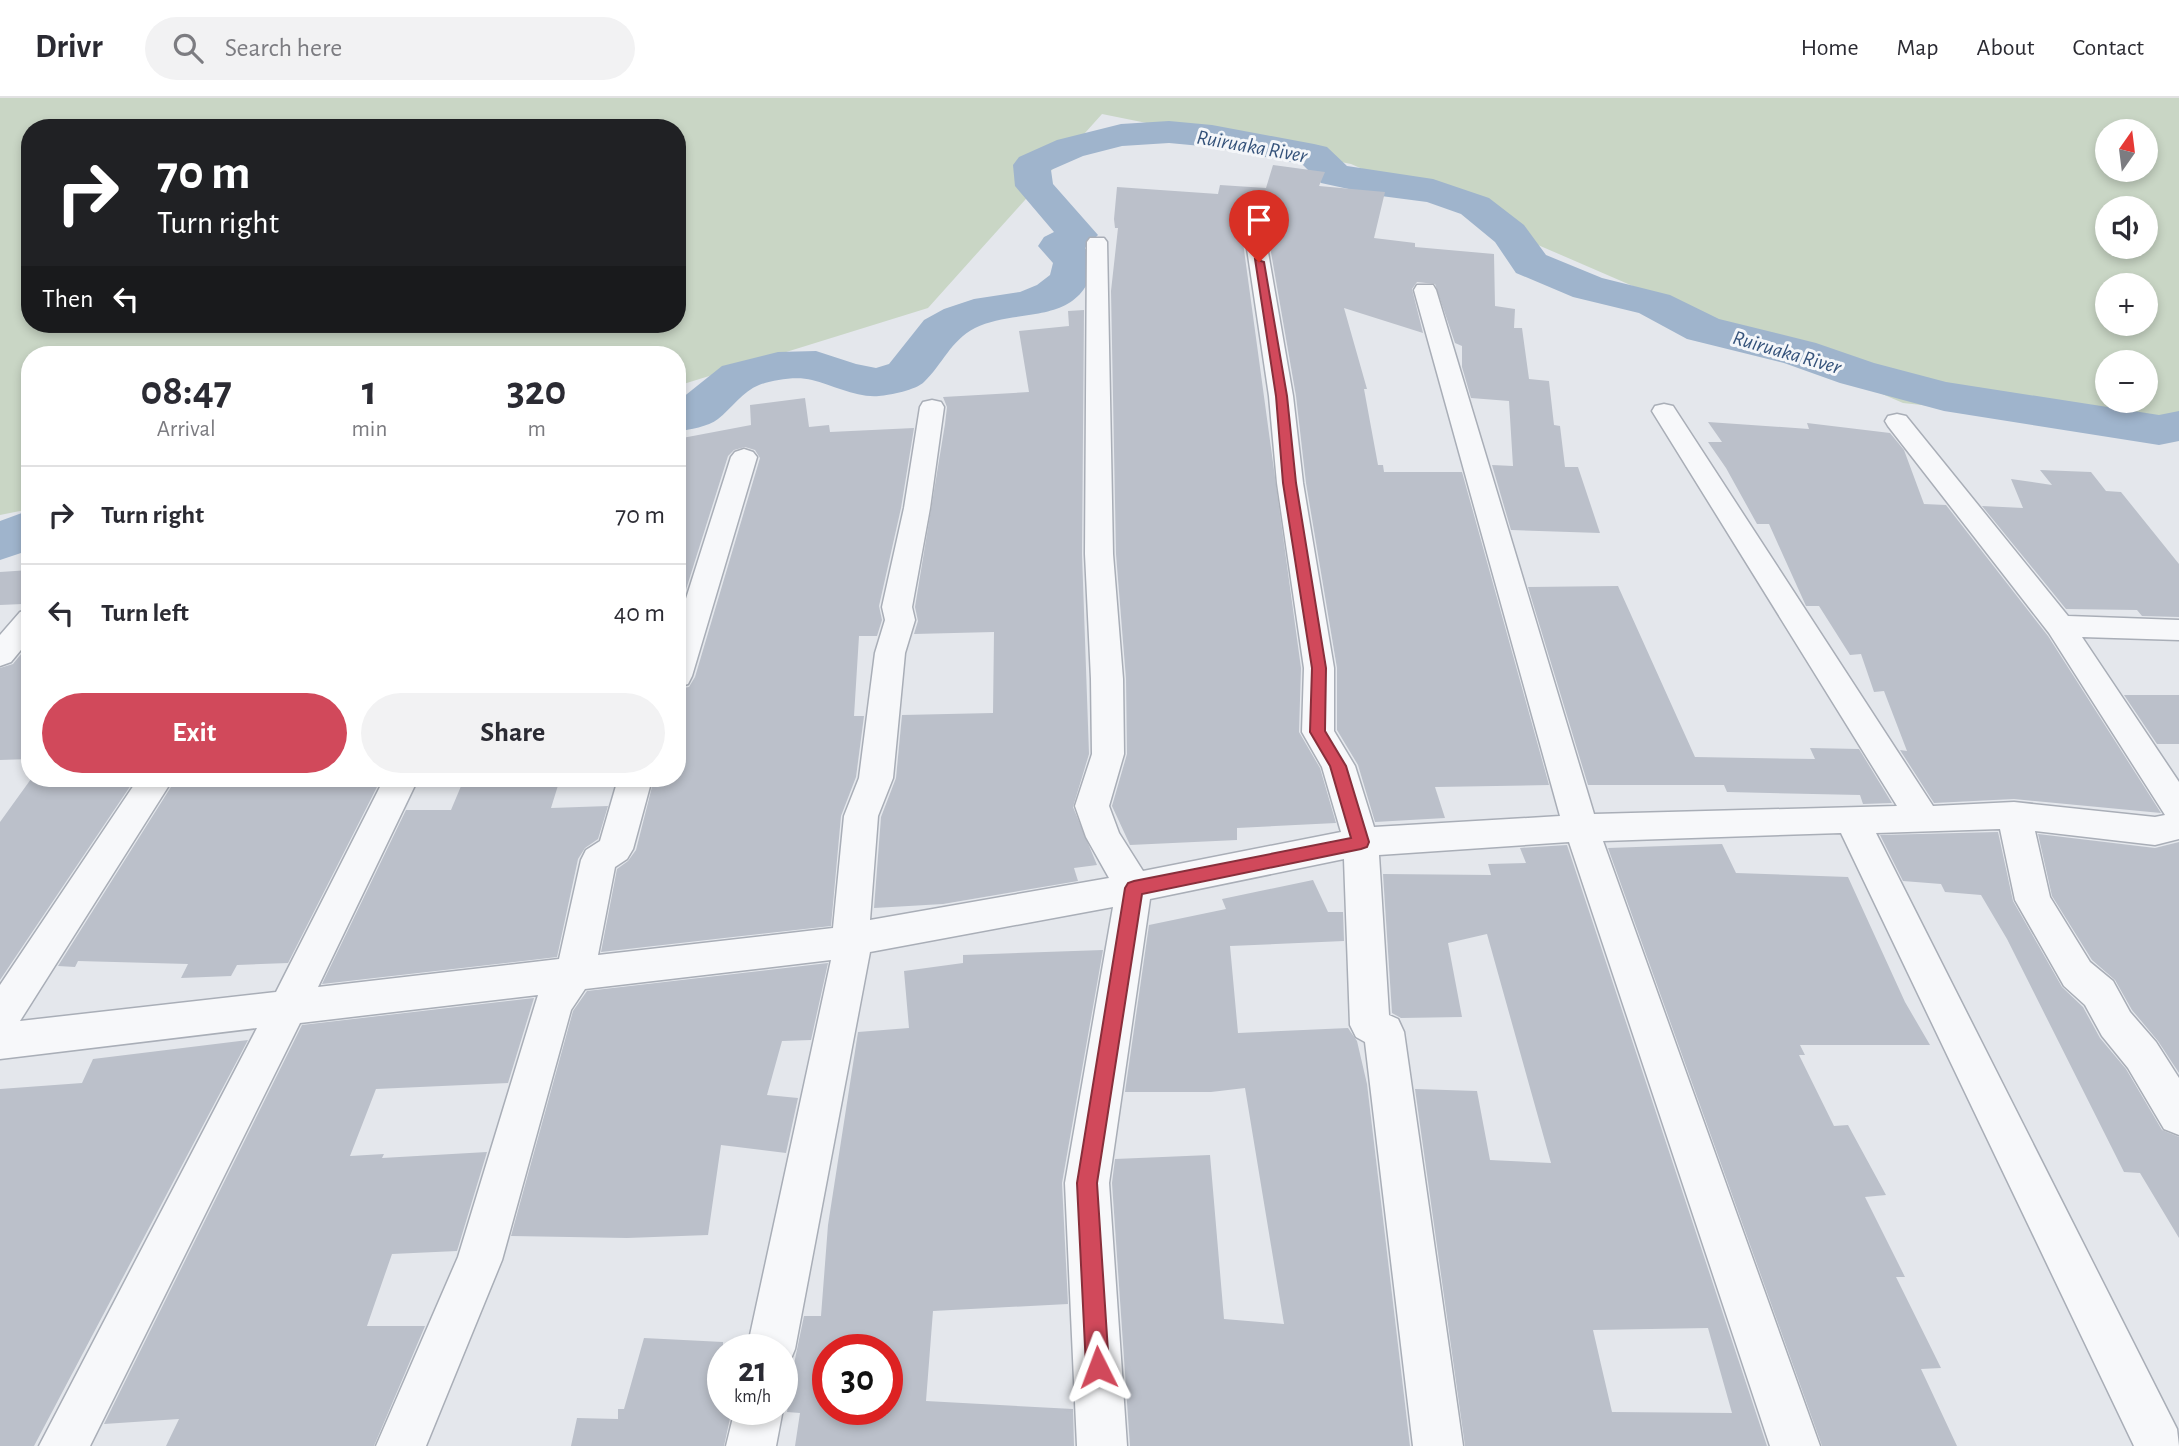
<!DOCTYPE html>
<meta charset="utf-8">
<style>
:root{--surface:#fff;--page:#f2f2f3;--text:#2b2b33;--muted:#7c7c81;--line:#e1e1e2;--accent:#d1495b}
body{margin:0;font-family:"Alegreya Sans",sans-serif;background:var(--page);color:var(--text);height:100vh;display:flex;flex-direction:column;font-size:26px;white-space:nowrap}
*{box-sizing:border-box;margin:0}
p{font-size:23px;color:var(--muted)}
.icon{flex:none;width:38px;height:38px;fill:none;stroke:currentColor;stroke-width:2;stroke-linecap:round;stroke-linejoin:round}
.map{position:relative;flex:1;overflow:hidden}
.side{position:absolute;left:21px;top:248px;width:665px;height:441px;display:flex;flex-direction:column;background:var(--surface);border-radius:28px;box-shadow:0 4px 10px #0003}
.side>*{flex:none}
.hud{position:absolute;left:21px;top:21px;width:665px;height:214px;border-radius:28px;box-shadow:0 4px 10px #0003;background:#202124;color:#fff;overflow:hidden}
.needle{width:46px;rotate:14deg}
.buttons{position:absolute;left:2095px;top:21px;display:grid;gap:14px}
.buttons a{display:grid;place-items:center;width:63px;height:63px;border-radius:50%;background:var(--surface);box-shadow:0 4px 10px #0003;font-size:35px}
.speed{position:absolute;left:707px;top:1236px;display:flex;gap:14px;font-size:35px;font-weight:700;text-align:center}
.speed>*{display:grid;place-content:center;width:91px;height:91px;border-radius:50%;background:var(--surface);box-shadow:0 4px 10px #0003;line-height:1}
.speed small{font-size:18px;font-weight:400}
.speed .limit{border:10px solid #d22;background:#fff;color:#111}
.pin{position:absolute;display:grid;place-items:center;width:60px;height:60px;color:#fff;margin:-72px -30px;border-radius:50% 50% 50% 0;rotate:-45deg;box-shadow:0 0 7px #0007}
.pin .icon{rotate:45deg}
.me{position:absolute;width:77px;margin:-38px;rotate:357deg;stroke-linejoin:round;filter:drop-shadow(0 0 5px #0008)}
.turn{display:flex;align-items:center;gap:24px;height:147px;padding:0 21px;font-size:32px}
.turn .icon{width:91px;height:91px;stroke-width:2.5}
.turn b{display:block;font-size:49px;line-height:60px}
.then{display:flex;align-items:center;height:66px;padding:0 21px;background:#0003;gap:14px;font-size:26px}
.eta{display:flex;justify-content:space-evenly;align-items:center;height:119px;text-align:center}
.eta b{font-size:42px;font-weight:700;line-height:49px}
.cta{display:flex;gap:14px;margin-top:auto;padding:14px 21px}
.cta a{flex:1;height:80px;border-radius:42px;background:var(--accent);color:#fff;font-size:28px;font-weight:700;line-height:80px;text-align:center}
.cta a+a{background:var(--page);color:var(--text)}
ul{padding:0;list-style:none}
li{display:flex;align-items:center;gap:21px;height:98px;padding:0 21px;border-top:2px solid var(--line)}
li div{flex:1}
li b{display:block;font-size:26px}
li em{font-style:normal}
header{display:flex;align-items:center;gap:42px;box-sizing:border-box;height:98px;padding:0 35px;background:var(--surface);border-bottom:2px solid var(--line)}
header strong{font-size:33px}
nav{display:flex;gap:38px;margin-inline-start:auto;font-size:24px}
.search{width:490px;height:63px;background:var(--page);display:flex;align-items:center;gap:18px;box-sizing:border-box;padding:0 24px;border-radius:38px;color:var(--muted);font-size:26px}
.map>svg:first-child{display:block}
</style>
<header>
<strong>Drivr</strong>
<div class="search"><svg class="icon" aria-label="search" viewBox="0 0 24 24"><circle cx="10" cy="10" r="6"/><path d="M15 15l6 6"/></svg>Search here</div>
<nav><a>Home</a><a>Map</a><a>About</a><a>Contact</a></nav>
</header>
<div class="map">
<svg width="2179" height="1348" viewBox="0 0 2179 1348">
<rect width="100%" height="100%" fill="#e4e7ec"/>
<path fill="#c9d6c5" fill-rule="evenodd" d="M0,0H2179V335L1903,305L1351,66L1102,16L928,210L677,288V257H30V411L0,417ZM30,30H677V226H30ZM2107,33H2146V72H2107ZM2107,110H2146V149H2107ZM2107,187H2146V226H2107ZM2107,264H2146V303H2107Z"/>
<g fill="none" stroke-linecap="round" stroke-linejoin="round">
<path fill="#9fb4cc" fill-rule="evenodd" d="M1169,23L1212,27L1314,46L1327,49L1347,68L1433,81L1489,100L1524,127L1546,157L1602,180L1670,197L1719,221L1816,245L1874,265L1946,284L2159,317L2179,313V343L2159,347L1944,313L1840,285L1784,265L1687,241L1639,215L1573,199L1516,175L1495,144L1461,116L1427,104L1381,98L1321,85L1302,66L1212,49L1169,45L1122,48L1083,58L1051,72L1053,86L1098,137L1085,150L1095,163C1082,231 1019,208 975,230C950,243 943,266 924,284C916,292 890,297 879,298C856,300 833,287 812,282C796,278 773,282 759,287C743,293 731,311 718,321C708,329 690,331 677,334V304L722,268L778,254L816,253L856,266L876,270L889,266L924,222L944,211L974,201L1020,194L1037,187L1050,177L1053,165L1038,148L1044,139L1054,134L1015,88L1013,67L1019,59L1057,42L1121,26Z
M30,412V452L0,462V423Z"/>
</g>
<path fill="#bbc0ca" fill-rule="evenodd" d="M1273,67L1325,74L1319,88L1385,94L1374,140L1415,145V149L1494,156L1495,208L1515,211L1514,230H1522L1529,281L1549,283L1554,327L1560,328L1565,369H1578L1600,435L1511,432L1492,367L1513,368L1509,303L1471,300L1462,269V248L1455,245L1435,186L1417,184L1412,191L1423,235L1344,210L1367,291H1364L1378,367H1383L1384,374H1462L1549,687L1435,689L1445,720L1375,724L1358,667L1337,632V570L1306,385L1296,298L1268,137L1263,130L1254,128L1246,131L1242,137L1301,570L1299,634L1320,670L1336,725L1237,730V742L1130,747L1112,708L1127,656L1126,581L1116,456L1111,193L1118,130H1115L1114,121L1117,89L1218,96L1220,87L1266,90Z
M1084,212L1082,456L1089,656L1073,709L1097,767L1074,770L1078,783L943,806L874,810L881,719L896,680L902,617L993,615L994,534L914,536L918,523L915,509L945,326L947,309L943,299L1029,294L1019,233L1069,228L1068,213Z
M805,300L809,329L829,327L830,334L914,330L901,410L879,508L882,522L877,538H859L854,618H864L856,679L841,718L831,828L601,854L617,771L628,763L636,752L654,681H677V591L689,589L695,579L760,360L755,352L745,349L734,352L728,358L677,520V341L751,327L750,307Z
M1708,324L1809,331L1807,325L1890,335L1904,352L1924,406L1946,407L2048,538L2161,715L2014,701L1934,705L1900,652L1907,653L1884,593L1874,594L1861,556L1850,557L1819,508H1806L1769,426H1757L1726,370L1708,344H1722Z
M2040,372L2091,374L2106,393L2121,394L2179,466V519L2142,518L2137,512L2066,511L1982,408L2023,410L2011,381L2052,387Z
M30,472V493L23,506L0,507V474Z
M1618,488L1695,659L1815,661L1810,650L1859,651L1892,705L1863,706L1860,697L1727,694L1724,687H1588L1528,489Z
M30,545V661L0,662V570L13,566Z
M2124,597H2179V646H2157Z
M31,681H135L0,882V724Z
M176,681H381L288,865L237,867L231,878L181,880L188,866L78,863L75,869L58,868Z
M464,681H560L551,710L608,708L598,741L585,750L578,761L557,859L322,886L406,712H451Z
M1998,734L2013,803L2062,889L2083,909L2100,940L2126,971L2162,1032L2179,1039V1140L2140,1075L2124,1074L2007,841L1981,797L1945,794L1941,786L1903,783L1880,737Z
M2038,736L2155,750L2179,744V975L2158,943L2132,912L2115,882L2092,862L2052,798Z
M1722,746L1736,775L1848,779L1905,904L1930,947H1800L1805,957H1799L1834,1028L1848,1027L1886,1097L1865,1099L1905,1179H1896L1941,1270L1921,1271L1957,1348H1822L1608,750Z
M1567,747L1767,1348H1465L1415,991L1477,993L1490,1062L1551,1065L1487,836L1448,845L1462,919L1401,920L1392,915L1383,776L1491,777L1488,766L1526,765L1520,750ZM1708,1230L1732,1315L1612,1314L1593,1232Z
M1313,782L1328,814H1343L1344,843L1230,848L1238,935L1348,930L1357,943L1367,986L1410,1348H1130L1112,1085L1115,1061L1210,1057L1224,1221L1284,1226L1245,990L1211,994H1125L1149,827L1226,811L1222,801Z
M1103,852L1062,1085L1068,1206L933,1213L926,1303L1073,1311L1074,1348H795L800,1315L787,1314L795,1261L804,1218H821L828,1127L858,934L909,930L904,873L963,865V857ZM828,1251H887V1317L828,1316Z
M828,865L811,942L782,943L767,997L798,1000L786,1055L721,1047L708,1137L627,1140L511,1138L573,913L587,893Z
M534,900L508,985L376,991L350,1058L384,1056L382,1060L487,1054L457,1153L392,1156L367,1228H425L374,1348H166L179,1321L104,1326L302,927Z
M248,942L34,1348H0V991L82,985L93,961Z
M644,1240L723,1244V1311H732L724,1348H571L577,1320L618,1321V1311H624Z"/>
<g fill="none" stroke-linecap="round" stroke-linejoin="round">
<defs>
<path id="street" d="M1255,131L1262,133L1265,137L1293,298L1303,385L1334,570V633L1355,668L1374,729L1560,718L1414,192L1417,187H1433L1436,192L1594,716L1897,708L1652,313L1655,308L1664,306L1673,308L1933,708L2014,704L2155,719L2165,717L2049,535L1888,328L1885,323L1888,318L1897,316L1906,318L2068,518L2179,522V542L2082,539L2179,684V741L2155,747L2035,733L2050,799L2090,864L2113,883L2130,914L2156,944L2179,980V1037L2164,1031L2128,970L2102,938L2085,907L2064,888L2015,802L2000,731L1876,735L2177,1331L2179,1348H2134L1841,735L1603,743L1820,1348H1770L1569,744L1379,757L1389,917L1398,921L1404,934L1463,1348H1413L1365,944L1356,939L1350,927L1344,761L1150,801L1109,1085L1127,1348H1077L1065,1085L1113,809L870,854L795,1251L788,1268L782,1270V1251H747L831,862L585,891L571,912L502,1162L426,1348H376L458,1159L538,897L300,925L90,1348H39L257,930L0,961V887L138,681H173L20,923L276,894L384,681H418L318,889L559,861L581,762L586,752L600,743L618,681H652L633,751L627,761L615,769L598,857L833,830L844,718L859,680L875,555L885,522L882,509L904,410L920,309L923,304L932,302L941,304L944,309L930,410L912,509L915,522L905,555L893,680L878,718L870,822L1109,780L1086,739L1075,708L1092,656L1091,581L1085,456L1087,144L1090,140H1104L1107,144L1113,456L1123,581L1124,656L1109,708L1119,735L1143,773L1341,734L1322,669L1302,634L1304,570L1277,385L1269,298L1245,137L1248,133Z
M744,351L753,354L757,359L692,578L688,586L677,589V529L731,359L735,354Z
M30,511V541L11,564L0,568V537L20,514Z
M782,1308L783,1311L776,1348H726L735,1311H782Z"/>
</defs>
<use href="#street" stroke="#a9aeb7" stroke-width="3"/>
<use href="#street" fill="#f7f8fa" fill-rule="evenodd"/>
</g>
<path fill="#d1495b" stroke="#882f3b" stroke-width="2" d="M1255,161L1264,164L1287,298L1296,385L1326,570L1325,633L1346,668L1369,744L1367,749L1361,751L1142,796L1097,1085L1109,1269L1106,1277L1098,1280L1090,1277L1086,1269L1077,1085L1125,790L1128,785L1134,783L1351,740L1330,668L1310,634L1312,570L1283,385L1276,298Z"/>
<g text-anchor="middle" stroke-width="6" stroke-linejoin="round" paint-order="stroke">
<g font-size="21" font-style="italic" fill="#34527a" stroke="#f4f6f9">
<text transform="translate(1252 48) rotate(10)" y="7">Ruiruaka River</text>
<text transform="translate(1787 254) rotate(16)" y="7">Ruiruaka River</text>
</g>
</g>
</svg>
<div class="buttons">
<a><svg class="needle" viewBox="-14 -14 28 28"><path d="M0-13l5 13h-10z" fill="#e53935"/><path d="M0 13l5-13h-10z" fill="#7c7c81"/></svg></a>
<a><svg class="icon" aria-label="sound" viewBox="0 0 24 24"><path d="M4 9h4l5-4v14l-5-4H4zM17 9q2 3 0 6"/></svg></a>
<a>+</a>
<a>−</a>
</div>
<div class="speed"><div>21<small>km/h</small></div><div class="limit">30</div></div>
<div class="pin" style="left:1259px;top:164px;background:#d93025"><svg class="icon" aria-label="arrive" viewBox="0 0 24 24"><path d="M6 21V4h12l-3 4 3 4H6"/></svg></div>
<svg class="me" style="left:1098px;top:1269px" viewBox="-20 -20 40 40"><path d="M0-17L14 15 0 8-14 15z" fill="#d1495b" stroke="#fff" stroke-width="4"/></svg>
<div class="hud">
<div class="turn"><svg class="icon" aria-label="right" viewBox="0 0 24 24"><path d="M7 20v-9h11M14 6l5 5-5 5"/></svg><div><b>70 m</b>Turn right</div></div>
<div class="then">Then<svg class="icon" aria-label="left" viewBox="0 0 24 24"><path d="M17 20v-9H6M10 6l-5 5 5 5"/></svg></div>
</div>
<section class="side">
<div class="eta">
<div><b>08:47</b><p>Arrival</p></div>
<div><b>1</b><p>min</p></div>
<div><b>320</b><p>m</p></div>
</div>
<ul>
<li><svg class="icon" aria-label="right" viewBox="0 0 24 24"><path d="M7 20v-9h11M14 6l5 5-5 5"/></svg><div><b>Turn right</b></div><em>70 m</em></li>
<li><svg class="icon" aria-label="left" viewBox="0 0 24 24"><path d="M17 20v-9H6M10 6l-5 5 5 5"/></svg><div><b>Turn left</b></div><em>40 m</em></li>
</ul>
<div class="cta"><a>Exit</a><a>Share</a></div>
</section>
</div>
